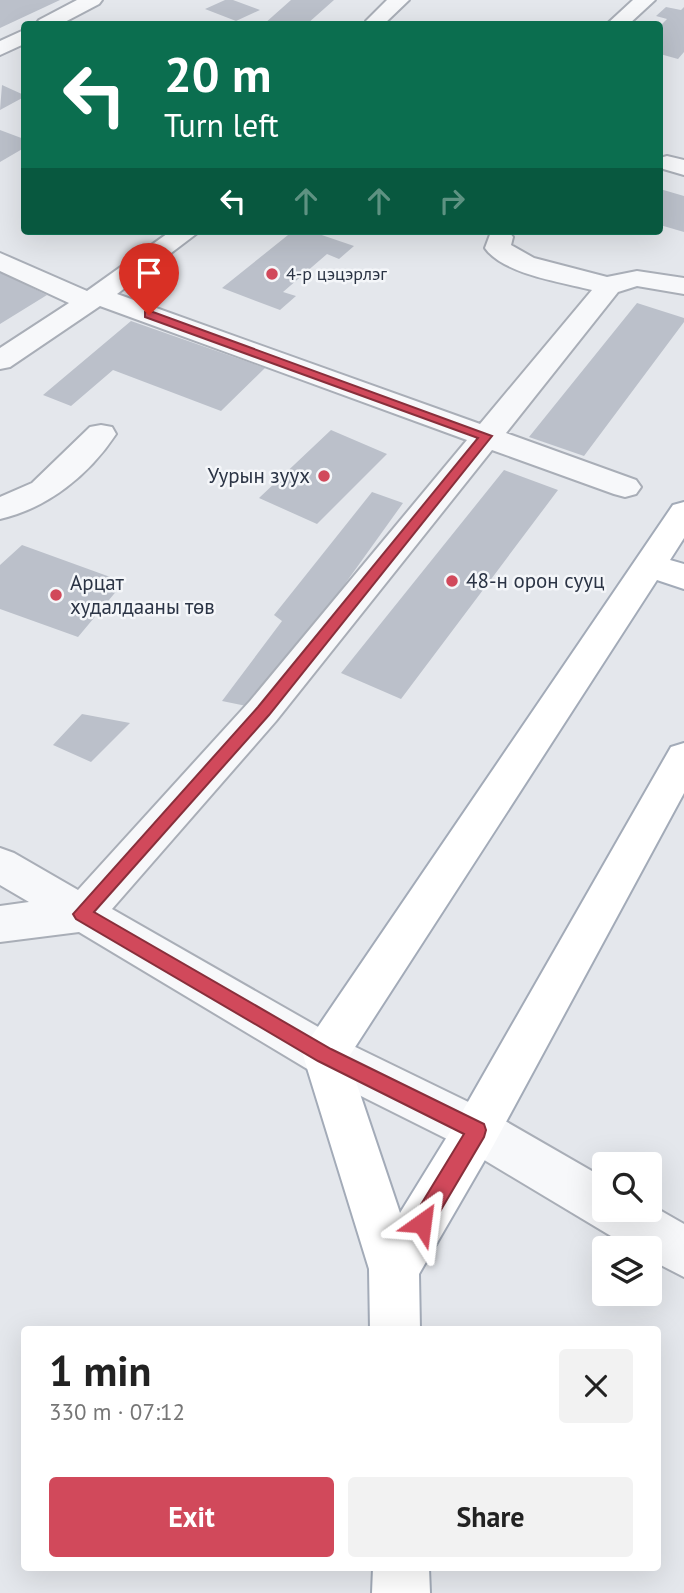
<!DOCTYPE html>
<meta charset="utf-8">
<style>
:root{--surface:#fff;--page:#f2f2f2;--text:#222;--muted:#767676;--accent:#d1495b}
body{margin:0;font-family:"PT Sans",sans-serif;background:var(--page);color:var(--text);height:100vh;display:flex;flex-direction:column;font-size:26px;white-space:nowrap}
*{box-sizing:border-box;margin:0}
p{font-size:23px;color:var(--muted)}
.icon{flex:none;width:38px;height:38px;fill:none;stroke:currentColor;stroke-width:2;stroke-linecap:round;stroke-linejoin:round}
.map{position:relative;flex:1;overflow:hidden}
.drawer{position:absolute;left:21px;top:1326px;width:640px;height:245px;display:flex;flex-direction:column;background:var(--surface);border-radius:7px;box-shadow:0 7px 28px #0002}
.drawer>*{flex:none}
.banner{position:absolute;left:21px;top:21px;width:642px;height:214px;border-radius:7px;box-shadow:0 7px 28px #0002;background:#0b6e4f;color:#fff;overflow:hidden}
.tools{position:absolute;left:592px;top:1152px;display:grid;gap:14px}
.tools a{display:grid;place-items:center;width:70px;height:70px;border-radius:7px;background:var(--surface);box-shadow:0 7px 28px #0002;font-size:35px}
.pin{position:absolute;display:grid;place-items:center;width:60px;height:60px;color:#fff;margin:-72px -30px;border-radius:50% 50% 50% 0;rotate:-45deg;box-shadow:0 0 7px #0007}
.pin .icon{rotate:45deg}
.me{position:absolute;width:77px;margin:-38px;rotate:31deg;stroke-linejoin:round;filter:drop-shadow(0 0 5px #0008)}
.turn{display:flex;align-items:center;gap:24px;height:147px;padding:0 28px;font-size:32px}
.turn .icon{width:91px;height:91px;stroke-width:2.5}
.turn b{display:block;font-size:49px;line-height:60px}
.lanes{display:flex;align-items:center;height:66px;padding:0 28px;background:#0003;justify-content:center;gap:35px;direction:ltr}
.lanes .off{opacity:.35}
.round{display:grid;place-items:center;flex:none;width:74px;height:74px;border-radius:7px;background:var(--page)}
.overview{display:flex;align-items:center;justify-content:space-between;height:119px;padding:0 28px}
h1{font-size:42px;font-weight:800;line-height:52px}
.cta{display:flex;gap:14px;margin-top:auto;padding:14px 28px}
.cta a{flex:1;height:80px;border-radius:7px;background:var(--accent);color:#fff;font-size:28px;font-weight:800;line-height:80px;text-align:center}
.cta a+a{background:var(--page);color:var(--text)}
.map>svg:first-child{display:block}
</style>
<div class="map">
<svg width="684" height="1593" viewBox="0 0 684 1593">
<rect width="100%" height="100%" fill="#e4e7ec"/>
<path fill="#bbc0ca" d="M0,0H60L0,28Z
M225,0H233L260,10L236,21L205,9Z
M291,0H334L307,24H264Z
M666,7L681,10L684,7V52L678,59L660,54V26L667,19L656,16Z
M2,85L24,95V97L0,110Z
M0,130L24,139V148L0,162Z
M660,189L684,196V232L660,225Z
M293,231H310L354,246L339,259L327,254L283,292L296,296L280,310L222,288Z
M0,272L47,295L0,324Z
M637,303L684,318V322L584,456L529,437Z
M131,321L265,368L221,411L113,370L71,406L43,395Z
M331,430L387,454L317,524L259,498Z
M504,470L558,490L401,699L341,673Z
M372,492L403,503L256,708L222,701L282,621L274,615Z
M22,545L124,582L78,637L0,609V565Z
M82,714L130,723L91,762L53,745Z"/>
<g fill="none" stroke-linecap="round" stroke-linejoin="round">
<defs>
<path id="minor" d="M77,0H102L99,4L61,24H36L39,20Z
M387,0H409L384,24H368L366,21Z
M633,0H655L629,24H607Z
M24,30V44L0,55V41Z
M667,156L684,160V175L660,168V158Z
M171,231H200L117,294L480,424L592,290C562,282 503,274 485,248L491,232H509L513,237L511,245L534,258L607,277L637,271L684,278V294L637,286L618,292L506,433L636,480L641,487L636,494L625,497L614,494L492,450L276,721L112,909L341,1040L493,1114L604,1178V1209H649V1204L684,1224V1277L649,1259V1248H631L461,1146L309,1070L79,932L0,942V906L29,902L0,885V848L14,853L78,890L250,701L467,440L100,306L10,367L0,369V348L69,303L0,271V253L87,291Z
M101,425L112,427L116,434C89,475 48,508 0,519V497L32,483L90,427Z"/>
<path id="major" d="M684,502V538L670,560L684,564V589L657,580L348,1058L400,1213L461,1114L671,747L684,743V793L493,1146L419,1274L420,1330H370L369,1269L303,1055L309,1040L673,505Z
M373,1568H429L430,1593H372Z"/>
</defs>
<use href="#minor" stroke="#a9aeb7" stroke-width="4"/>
<use href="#major" stroke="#a3abb8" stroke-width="4"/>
<use href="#minor" fill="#f7f8fa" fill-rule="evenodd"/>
<use href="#major" fill="#fff" fill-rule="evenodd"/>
</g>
<path fill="#d1495b" stroke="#882f3b" stroke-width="2" d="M145,312H153L492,436L269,715L94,912L331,1049L484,1124L486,1130L484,1137L429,1230L422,1233L414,1230L412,1223L414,1216L464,1134L318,1061L76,919L73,914L258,707L478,438L145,317Z"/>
<g fill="#d1495b" stroke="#f4f6f9" stroke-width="2.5">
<circle cx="272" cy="274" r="7"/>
<circle cx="324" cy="476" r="7"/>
<circle cx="452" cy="581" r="7"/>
<circle cx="56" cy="595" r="7"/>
</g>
<g text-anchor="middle" stroke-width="5" stroke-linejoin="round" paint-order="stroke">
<g font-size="18" fill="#2b3445" stroke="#f4f6f9" text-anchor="start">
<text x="286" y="280">4-р цэцэрлэг</text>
</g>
<g font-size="21" fill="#2b3445" stroke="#f4f6f9" text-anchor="start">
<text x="310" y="483" text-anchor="end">Уурын зуух</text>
<text x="466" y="588">48-н орон сууц</text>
<text x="70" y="590">Арцат<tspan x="70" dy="24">худалдааны төв</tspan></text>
</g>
</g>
</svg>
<div class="tools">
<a><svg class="icon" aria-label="search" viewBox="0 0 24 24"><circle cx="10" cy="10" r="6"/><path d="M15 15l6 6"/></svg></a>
<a><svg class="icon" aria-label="layers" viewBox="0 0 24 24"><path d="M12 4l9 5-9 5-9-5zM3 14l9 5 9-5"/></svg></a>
</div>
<div class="pin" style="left:149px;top:315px;background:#d93025"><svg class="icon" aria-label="arrive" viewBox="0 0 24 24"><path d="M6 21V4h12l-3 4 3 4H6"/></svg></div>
<svg class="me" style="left:422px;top:1223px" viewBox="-20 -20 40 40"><path d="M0-17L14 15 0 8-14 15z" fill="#d1495b" stroke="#fff" stroke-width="4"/></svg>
<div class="banner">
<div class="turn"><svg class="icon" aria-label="left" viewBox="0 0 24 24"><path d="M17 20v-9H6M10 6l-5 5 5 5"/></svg><div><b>20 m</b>Turn left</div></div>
<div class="lanes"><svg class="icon" aria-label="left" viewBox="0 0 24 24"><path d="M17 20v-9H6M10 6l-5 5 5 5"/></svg><svg class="icon off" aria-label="ahead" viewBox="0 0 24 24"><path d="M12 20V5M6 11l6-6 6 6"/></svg><svg class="icon off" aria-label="ahead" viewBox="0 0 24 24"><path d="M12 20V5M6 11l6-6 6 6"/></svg><svg class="icon off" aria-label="right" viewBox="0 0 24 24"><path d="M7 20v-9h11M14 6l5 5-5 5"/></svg></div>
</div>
<section class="drawer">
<div class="overview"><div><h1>1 min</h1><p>330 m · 07:12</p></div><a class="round"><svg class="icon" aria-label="close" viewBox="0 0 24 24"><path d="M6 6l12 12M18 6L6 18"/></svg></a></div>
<div class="cta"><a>Exit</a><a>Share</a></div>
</section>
</div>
